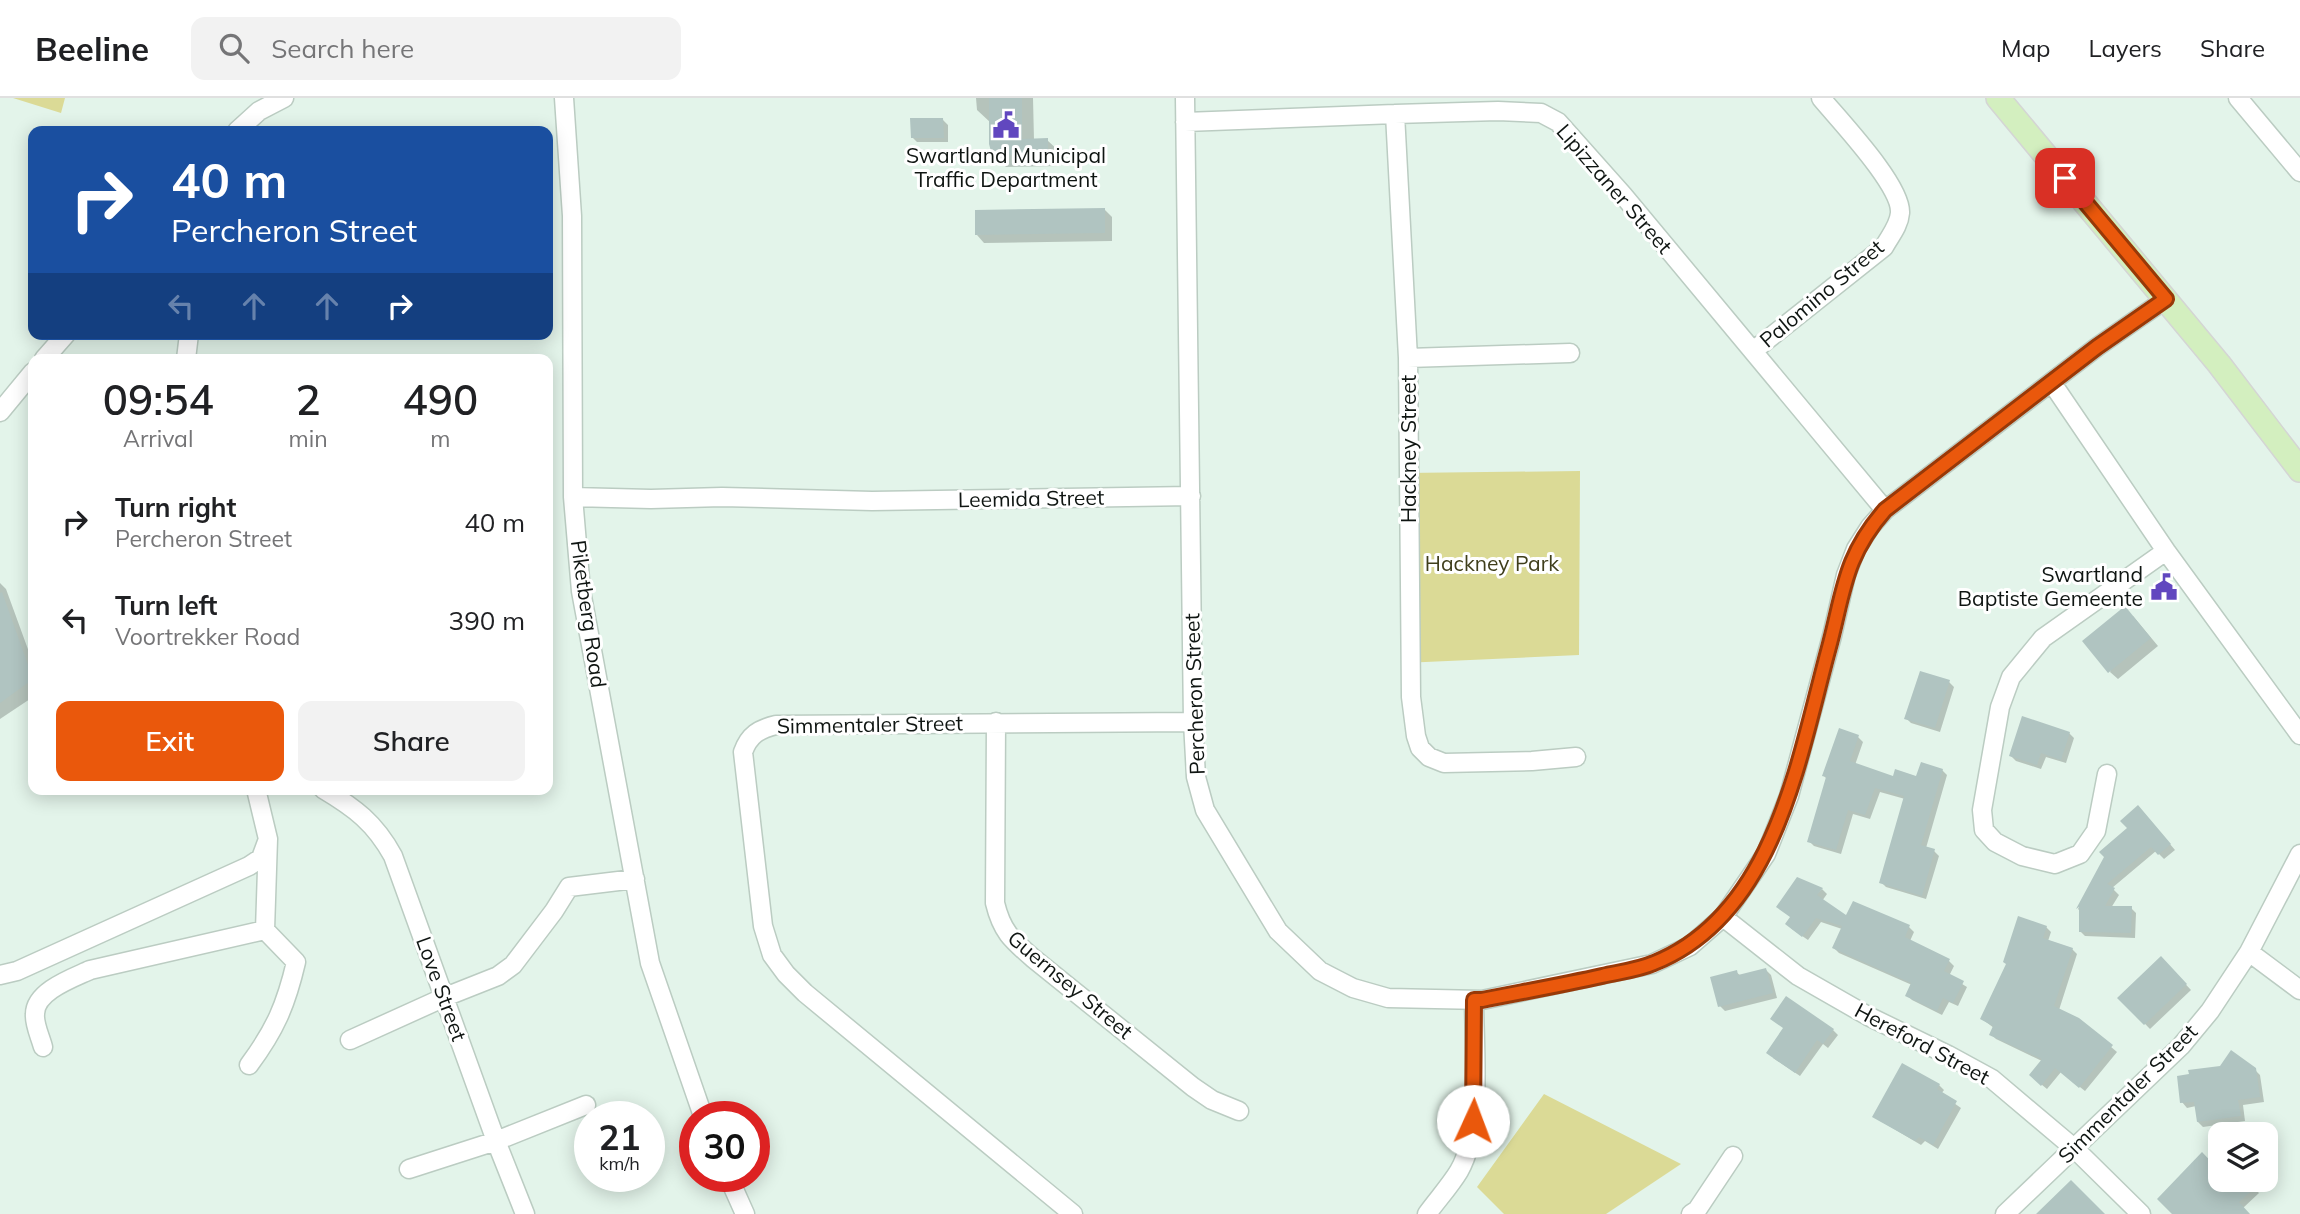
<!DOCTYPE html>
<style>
:root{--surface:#fff;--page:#f2f2f2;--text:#202124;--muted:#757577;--line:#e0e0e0;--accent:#ea580c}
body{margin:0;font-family:Mulish,sans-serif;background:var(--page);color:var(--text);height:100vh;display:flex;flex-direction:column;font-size:26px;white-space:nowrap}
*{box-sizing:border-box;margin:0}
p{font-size:23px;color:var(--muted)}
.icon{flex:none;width:38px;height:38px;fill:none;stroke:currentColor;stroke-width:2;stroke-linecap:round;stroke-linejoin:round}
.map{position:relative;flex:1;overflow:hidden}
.details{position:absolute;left:28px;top:256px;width:525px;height:441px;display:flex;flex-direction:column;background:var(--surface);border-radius:14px;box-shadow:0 4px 18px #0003}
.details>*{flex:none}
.hud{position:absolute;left:28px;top:28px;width:525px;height:214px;border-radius:14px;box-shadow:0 4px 18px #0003;background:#1a4fa0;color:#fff;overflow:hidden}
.tools{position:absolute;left:2208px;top:1024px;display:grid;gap:14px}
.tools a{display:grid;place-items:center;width:70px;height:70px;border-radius:14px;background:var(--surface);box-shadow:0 4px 18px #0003;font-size:35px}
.speed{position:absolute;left:574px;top:1003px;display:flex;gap:14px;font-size:35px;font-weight:700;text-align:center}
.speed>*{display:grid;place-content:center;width:91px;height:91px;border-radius:50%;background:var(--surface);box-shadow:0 4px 18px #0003;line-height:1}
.speed small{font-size:18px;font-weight:400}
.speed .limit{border:10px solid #d22;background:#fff;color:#111}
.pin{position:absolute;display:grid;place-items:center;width:60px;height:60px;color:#fff;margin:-30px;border-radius:14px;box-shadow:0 4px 10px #0006}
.me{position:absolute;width:77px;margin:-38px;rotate:2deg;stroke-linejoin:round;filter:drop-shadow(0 0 5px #0008)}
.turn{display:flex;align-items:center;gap:24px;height:147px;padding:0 28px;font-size:32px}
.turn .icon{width:91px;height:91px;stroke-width:2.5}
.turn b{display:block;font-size:49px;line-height:60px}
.lanes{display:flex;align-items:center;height:66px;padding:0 28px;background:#0003;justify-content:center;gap:35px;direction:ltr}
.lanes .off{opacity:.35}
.eta{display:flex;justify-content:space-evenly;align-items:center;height:119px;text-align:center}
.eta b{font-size:42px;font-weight:600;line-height:49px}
.cta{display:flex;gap:14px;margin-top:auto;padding:14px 28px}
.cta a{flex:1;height:80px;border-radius:14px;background:var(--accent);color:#fff;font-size:28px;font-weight:600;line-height:80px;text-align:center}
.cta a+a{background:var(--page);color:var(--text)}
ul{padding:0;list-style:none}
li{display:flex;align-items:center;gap:21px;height:98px;padding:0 28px}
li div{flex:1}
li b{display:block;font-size:26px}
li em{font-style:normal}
header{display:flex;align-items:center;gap:42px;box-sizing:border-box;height:98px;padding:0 35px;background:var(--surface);border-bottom:2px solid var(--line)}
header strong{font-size:33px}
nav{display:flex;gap:38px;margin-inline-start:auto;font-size:24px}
.search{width:490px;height:63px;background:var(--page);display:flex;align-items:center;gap:18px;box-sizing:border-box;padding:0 24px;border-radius:14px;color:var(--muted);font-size:26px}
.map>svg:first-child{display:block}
</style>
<header>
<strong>Beeline</strong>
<div class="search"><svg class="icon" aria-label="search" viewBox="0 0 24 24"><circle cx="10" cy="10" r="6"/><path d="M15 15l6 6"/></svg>Search here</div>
<nav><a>Map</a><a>Layers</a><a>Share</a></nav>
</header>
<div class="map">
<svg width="2300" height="1116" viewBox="0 0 2300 1116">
<rect width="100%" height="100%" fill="#e3f4ea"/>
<path fill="#dbda96" d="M13,0H65L61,15Z
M1580,373L1579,557L1403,565L1405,375Z
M1544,996L1681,1066L1606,1116H1504L1477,1089Z"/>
<path fill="#0003" d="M976,0H1033L1034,42H1047L1060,54V68L1006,69L994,56L991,25L977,12Z
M943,22L948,27V44H917L912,39Z
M1104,111L1112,119V143L984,145L977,137Z
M0,485L6,491L33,565V599L0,621Z
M2133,518L2158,548L2118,581L2110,574Z
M1949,584L1954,589L1940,634L1911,625L1906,620Z
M2069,635L2074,640L2066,665L2046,659L2041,671L2016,663L2011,658Z
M1858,639L1863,644L1855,667L1894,680H1918L1942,672L1947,677L1926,750L1934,753L1939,758L1926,801L1886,789L1881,784L1905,701L1880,694L1870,721L1853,716L1841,756L1814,748L1809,743L1827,681L1824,678Z
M2143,714L2175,752L2164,761L2156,753L2112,790L2119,797L2111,810H2131L2136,815L2135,840L2085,838L2080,833L2081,814L2078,811L2106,759Z
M1822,791L1827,796L1822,803L1847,820L1854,805L1909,829L1914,834L1910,843L1949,863L1954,868L1949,878L1967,889L1958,908L1949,904L1942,917L1912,902L1907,897L1912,887L1839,855L1834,850L1842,831L1821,824L1808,842L1792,831L1787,826Z
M2046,829L2051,834L2048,843L2072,851L2077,856L2059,912L2078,921L2117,954L2085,993L2061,974L2047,991L2036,982L2042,963L1996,941L1991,936L1994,930L1982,921Z
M2161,860L2191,892L2150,931L2120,900Z
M1766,872L1771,877L1777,900L1725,913L1720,908L1736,874L1741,878Z
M1833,932L1838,937L1828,950L1823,946L1800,978L1773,960Z
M2254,971L2260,977L2264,1004L2243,1007L2245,1023L2203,1029L2198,1024L2196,1008L2187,1010L2182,1004Z
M1939,987L1944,992L1941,996L1961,1010L1938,1051L1925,1043L1921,1047L1874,1019Z
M2221,1082H2226L2230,1085L2233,1082H2246L2259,1095L2243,1110L2248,1116H2175Z"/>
<path fill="#b0c4c1" d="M989,0H1022V41L1048,40V56L992,57L989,46Z
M910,20H943L944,40H911Z
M1105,110V135L975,137V112Z
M2,494L33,581L0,605V495Z
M2125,508L2151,540L2108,575L2082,543Z
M1920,573L1950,582L1935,630L1904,621Z
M2022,618L2070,634L2061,662L2041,655L2037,667L2009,658Z
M1839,630L1859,637L1850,663L1893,678L1895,671L1916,678L1921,664L1943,671L1921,747L1935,751L1922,798L1879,785L1904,698L1875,690L1865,717L1848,712L1836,752L1807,744L1826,679L1822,678Z
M2138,707L2171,746L2158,757L2151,749L2107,786L2115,790L2105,808H2132L2131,835L2079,834V809L2076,811L2104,759L2099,754L2127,730L2120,723Z
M1797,779L1823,790L1817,797L1846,817L1853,803L1910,827L1905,839L1950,861L1944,873L1964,883L1953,905L1943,900L1937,913L1905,898L1911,885L1832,850L1842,828L1816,820L1802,839L1785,826L1790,819L1776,809Z
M2018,818L2047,828L2043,840L2073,850L2054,908L2079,920L2113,947L2079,990L2055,970L2041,988L2029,977L2042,961L1989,937L1993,928L1980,921L2006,866L2003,864Z
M2161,858L2187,886L2144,927L2117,900Z
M1766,870L1773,895L1718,909L1710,879L1737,872L1738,877Z
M1786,898L1834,931L1823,946L1817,942L1795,975L1766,955L1783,930L1770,921Z
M2231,952L2256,970L2260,999L2238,1002L2241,1018L2197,1024L2194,1004L2180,1005L2177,978L2189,976L2188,972L2220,968Z
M1902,965L1940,986L1937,991L1957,1003L1933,1047L1919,1039L1915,1043L1872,1019Z
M2202,1054L2221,1074V1082H2248L2256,1089L2239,1104L2250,1116H2172L2157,1101Z
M2071,1082L2105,1116H2036Z"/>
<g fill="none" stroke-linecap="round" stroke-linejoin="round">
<defs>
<path id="minor" d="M564,0L572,118L573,399L581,493L650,865L703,1018
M1185,0L1193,624L1196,679L1205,712L1278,833L1320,873L1353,890L1388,900L1482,902L1652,866L1690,848L1723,819L1766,756L1789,698L1832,538L1846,477L1856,451L1870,429L1885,412L2097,249L2166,201
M2238,0L2300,74
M1395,16L1408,260L1411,599L1416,638L1420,650L1429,659L1444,665L1532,663L1576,659
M1185,24L1395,16L1498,13L1541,15L1558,24L1623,97L1885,412
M237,33L259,13L284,0
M1753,253L1884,149C1890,138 1899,128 1900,115C1902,88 1840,23 1821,0
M1408,260L1570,255
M44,261L66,236
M186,261L189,236
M2052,285L2166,453L2300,637
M0,314L33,274
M573,399L651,401L722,399L872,403L1191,398
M996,624L995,805C1002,834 1012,842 1034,861L1193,989L1212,1002L1239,1013
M2107,676L2096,733L2080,756L2055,766L2022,758L1995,744L1984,732L1982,712L2000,609L2011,579L2043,540L2166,453
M323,691C355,710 375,725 393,758L496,1043L525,1116
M1723,819L1798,878L1868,918L1948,957L1992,981L2075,1051L2141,1116
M2249,854L2300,892
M0,877L17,873L249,768L261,760L268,741
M350,942L445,899L498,878L513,867L554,813L569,789L635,781
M43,949C40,938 34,926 35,916C35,893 73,880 90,872L265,832
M249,967C275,932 286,907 296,864L265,832L268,741L256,691
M409,1071L496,1043L586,1007
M728,1078L745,1116
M1073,1116L805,895L786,876L772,857L763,828L743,654C749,637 759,631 776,627L1193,624
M1427,1116C1437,1102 1450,1088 1459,1073C1483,1032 1474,949 1474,902
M1691,1116L1697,1112L1733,1058
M2005,1116L2181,948L2210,913L2249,854L2300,756"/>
<path id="major" d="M1998,0L2219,266L2300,372"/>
</defs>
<use href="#minor" stroke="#bbccc2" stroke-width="21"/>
<use href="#major" stroke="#d4d5d4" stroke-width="26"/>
<use href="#minor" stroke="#fff" stroke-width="18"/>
<use href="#major" stroke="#d3efbf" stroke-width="23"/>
</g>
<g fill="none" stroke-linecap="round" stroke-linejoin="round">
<defs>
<path id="route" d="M1473,1023L1474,902H1482C1522,894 1562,887 1602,878C1619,874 1638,872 1654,865C1774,817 1798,664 1828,553C1844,495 1843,460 1885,412L2097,249L2166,201L2065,80"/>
</defs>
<use href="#route" stroke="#983908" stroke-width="18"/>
<use href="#route" stroke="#ea580c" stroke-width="12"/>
</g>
<defs>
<symbol id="civic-bare" viewBox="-9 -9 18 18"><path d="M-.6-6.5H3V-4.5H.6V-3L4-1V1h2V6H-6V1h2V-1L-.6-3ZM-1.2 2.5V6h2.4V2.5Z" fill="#6147bf" stroke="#fff" stroke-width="2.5" paint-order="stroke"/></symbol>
</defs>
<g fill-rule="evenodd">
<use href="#civic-bare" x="987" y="8" width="38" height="38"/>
<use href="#civic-bare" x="2145" y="470" width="38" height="38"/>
</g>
<g text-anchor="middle" stroke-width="6" stroke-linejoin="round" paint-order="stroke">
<g font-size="21" fill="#0f1512" stroke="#fff">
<text x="1006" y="65">Swartland Municipal<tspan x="1006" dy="24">Traffic Department</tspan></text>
<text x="2143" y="484" text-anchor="end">Swartland<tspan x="2143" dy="24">Baptiste Gemeente</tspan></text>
</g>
<g font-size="21" fill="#0f1512" stroke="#fff">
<text transform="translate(1614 91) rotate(49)" y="7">Lipizzaner Street</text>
<text transform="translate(1822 196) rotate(-40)" y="7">Palomino Street</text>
<text transform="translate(1409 351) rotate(-90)" y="7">Hackney Street</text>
<text transform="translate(1031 401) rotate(-1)" y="7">Leemida Street</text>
<text transform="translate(588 516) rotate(82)" y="7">Piketberg Road</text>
<text transform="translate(1195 596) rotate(-92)" y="7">Percheron Street</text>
<text transform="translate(870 627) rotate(-1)" y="7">Simmentaler Street</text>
<text transform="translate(1070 887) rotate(40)" y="7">Guernsey Street</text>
<text transform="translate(441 891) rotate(70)" y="7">Love Street</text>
<text transform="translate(1922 946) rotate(28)" y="7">Hereford Street</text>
<text transform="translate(2128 996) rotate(-45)" y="7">Simmentaler Street</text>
</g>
<g font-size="21" fill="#3f3e1b" stroke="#fff">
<text x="1492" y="473">Hackney Park</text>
</g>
</g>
</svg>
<div class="tools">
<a><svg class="icon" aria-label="layers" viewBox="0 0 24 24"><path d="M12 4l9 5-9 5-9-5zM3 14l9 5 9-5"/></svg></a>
</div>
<div class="speed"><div>21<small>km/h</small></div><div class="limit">30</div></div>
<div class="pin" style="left:2065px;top:80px;background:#d93025"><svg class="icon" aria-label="arrive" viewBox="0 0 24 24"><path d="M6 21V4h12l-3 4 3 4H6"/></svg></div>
<svg class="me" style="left:1473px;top:1023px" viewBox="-20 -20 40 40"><circle r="19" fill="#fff"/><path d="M0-13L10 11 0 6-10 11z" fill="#ea580c"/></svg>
<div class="hud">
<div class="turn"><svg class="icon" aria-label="right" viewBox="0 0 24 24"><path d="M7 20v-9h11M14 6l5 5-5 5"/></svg><div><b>40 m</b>Percheron Street</div></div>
<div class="lanes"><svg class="icon off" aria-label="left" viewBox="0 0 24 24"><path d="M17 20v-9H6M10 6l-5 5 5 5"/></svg><svg class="icon off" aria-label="ahead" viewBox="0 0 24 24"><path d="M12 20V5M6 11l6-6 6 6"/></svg><svg class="icon off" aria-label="ahead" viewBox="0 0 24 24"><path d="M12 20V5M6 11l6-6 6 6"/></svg><svg class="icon" aria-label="right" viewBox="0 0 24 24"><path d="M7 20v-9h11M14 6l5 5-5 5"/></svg></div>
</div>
<section class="details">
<div class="eta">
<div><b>09:54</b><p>Arrival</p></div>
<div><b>2</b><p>min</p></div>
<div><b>490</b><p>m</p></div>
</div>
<ul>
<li><svg class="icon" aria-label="right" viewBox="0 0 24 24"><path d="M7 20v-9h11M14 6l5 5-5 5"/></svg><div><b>Turn right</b><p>Percheron Street</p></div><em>40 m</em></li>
<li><svg class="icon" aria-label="left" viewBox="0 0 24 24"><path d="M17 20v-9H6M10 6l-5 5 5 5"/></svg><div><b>Turn left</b><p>Voortrekker Road</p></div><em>390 m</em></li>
</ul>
<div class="cta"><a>Exit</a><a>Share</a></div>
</section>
</div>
